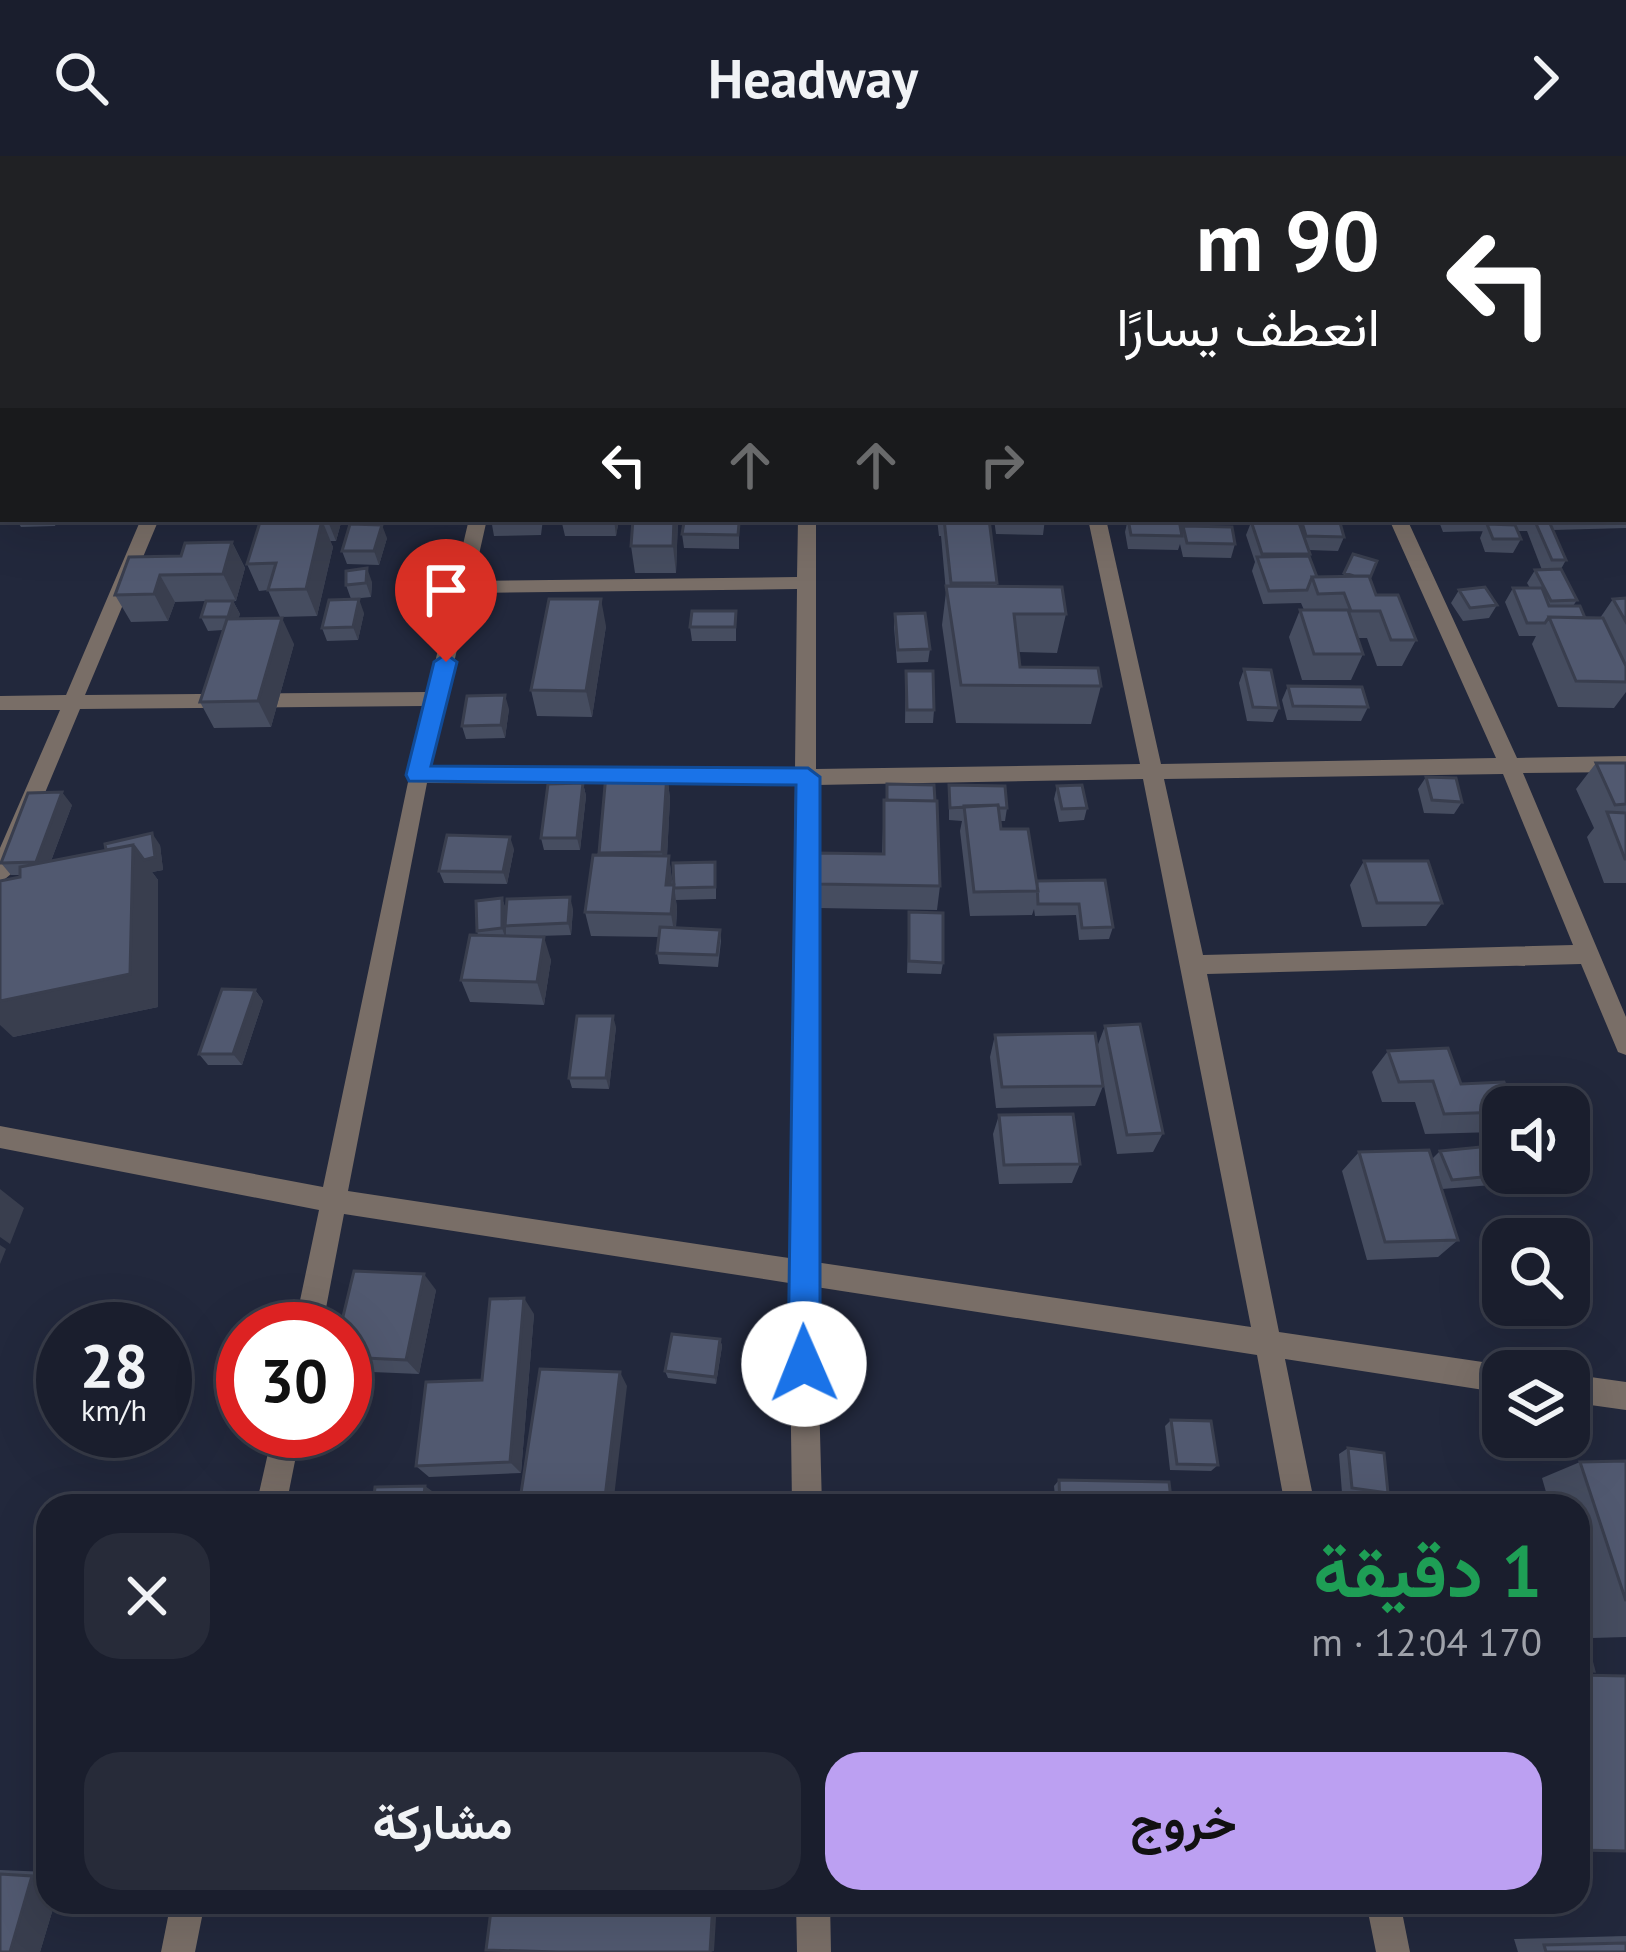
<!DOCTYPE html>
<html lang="ar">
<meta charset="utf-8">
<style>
:root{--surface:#1a1e2d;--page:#272b39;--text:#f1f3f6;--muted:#9fa2aa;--line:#383c49;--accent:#bca0f2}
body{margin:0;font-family:"PT Sans",Vazirmatn,sans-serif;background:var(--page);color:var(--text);direction:rtl;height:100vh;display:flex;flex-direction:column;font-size:45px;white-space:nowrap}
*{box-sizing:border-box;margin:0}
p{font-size:39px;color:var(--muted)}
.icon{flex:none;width:66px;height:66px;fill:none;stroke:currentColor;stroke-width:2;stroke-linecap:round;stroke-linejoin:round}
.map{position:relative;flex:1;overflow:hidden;direction:ltr}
.sheet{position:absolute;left:36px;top:1338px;width:1554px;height:420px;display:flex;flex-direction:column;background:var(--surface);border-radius:36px;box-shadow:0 12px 48px #0002,0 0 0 3px var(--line);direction:rtl}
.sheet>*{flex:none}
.top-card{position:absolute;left:0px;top:0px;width:1626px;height:366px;box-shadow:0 12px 48px #0002,0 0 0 3px var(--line);direction:rtl;background:#202124;color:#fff;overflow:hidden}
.buttons{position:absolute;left:1482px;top:930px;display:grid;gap:24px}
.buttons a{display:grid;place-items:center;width:108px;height:108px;border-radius:24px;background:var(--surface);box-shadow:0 12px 48px #0002,0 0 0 3px var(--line);font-size:60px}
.speed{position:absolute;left:36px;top:1146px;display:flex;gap:24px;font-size:60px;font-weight:700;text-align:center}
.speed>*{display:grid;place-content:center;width:156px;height:156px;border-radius:50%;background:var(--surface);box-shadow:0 12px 48px #0002,0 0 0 3px var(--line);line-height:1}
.speed small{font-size:30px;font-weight:400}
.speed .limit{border:18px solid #d22;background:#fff;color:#111}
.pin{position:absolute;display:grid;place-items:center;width:102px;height:102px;color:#fff;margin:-123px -51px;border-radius:50% 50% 50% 0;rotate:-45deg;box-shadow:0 0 12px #0007}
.pin .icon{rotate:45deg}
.me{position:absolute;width:132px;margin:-66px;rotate:359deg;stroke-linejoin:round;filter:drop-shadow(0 0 9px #0008)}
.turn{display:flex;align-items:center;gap:42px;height:252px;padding:0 48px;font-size:54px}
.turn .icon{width:156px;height:156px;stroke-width:2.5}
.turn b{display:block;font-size:84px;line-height:102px}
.lanes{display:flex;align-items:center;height:114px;padding:0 48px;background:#0003;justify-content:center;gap:60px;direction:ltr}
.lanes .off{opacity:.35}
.round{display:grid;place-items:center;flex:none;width:126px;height:126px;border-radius:36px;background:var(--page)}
.headline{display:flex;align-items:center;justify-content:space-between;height:204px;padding:0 48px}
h1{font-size:72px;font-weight:700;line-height:90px;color:#1e9e55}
.button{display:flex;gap:24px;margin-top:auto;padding:24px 48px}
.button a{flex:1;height:138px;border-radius:36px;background:var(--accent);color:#111;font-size:48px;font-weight:700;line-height:138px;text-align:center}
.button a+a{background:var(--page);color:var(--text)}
header{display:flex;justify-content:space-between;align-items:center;height:156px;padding:0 48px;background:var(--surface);font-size:54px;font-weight:700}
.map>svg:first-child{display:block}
</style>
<header><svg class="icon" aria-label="forward" viewBox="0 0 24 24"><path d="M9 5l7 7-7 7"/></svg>Headway<svg class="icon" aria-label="search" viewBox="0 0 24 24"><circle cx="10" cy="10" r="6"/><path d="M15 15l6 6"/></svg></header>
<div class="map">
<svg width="1626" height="1796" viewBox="0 0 1626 1796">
<rect width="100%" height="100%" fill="#22283c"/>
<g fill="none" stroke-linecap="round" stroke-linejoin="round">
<path fill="#796e67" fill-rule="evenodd" d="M35,0H49L33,3Z
M271,0H285L270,3Z
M549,0H563V3H549Z
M788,0H802V3H788Z
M1007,0H1021L1022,3H1008Z
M1238,0H1252L1253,3H1239Z
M1523,0H1537L1539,3H1525Z
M1623,38H1626V46H1623Z
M0,64H3L0,77Z
M1623,139L1626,140V153L1623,152Z
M1623,189H1626V199H1623Z
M0,219H3V229H0Z
M141,363H159L85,539L428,536L469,363H487L473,425L797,421L798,363H816V613L1140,608L1088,363H1106L1161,608L1496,602L1389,363H1407L1517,602L1626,600V616L1523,617L1626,861V899L1618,896L1581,808L1207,818L1279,1176L1503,1209L1514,1215H1503V1237L1285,1203L1315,1350H1285L1257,1199L816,1131L822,1350H792L789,1127L344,1058L322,1173H294L319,1054L0,992V970L323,1031L424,550L80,553L11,718L0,727V692L60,554H0V540L66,539ZM797,433L795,613L430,611L470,437ZM1503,618L1573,789L1203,799L1164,623ZM1143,623L1251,1171L815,1106L816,629ZM427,627L795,629L789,1102L348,1035Z
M1569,1218L1626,1226V1254L1569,1246Z
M273,1275H301L286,1350H256Z
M171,1746H205L195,1796H161Z
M796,1746H830L831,1796H797Z
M1366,1746H1400L1410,1796H1376Z"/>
</g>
<path fill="#464d60" d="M568,0H594L592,3H568Z
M662,0H692L691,3Z
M1271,0H1357L1356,3H1270Z
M1360,0H1404L1403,2L1409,3H1361Z
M1623,261L1626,265V309L1623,314Z
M1626,329V372L1553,374L1566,404L1561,413L1577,444L1573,450L1585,462H1600L1613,443L1626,442V536L1614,552L1558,551L1532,488L1536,480H1519L1505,446L1513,432H1530L1527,427L1535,414H1542L1527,375H1517L1521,383L1513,397L1485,396L1480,382L1484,372L1483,375L1443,376L1438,363H1623V333Z
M16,363H58L55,370L21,371Z
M265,363H342L336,385H330L333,391L317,460L280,461L268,434L259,435L247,408L267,366Z
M491,363H543L541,379L494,380Z
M561,363H619L616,380H565Z
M633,363H678L676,417H635L631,390Z
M937,363H989L997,430L1066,458L1057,497L1019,496L1020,511L1101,530L1091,568L956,567L942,469L946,436L941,380H939Z
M994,363H1045L1043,379L996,378Z
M1128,363L1181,375L1183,370L1235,388L1231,402L1183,401L1180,388L1178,394L1128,393L1125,376Z
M1242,363H1339L1344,381L1338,395L1309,394V400L1317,421L1343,420L1353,398L1370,422L1376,439L1416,484L1402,510H1377L1367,482H1358L1363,498L1351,524H1302L1289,481L1300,454H1304L1301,447L1263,448L1252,415L1255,406L1246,379L1250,369H1244Z
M739,367V393L684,392L682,378Z
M387,382L379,409L347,408L342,395Z
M232,386L245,412L236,445H233L240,458L238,463L294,488L271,571L214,572L200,546L223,474L208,475L201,461L206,445L175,446L168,465L131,466L115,439L181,400Z
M372,426L371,441L351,443L346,429Z
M1459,434L1497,449L1489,462L1463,465L1451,447Z
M736,455V485H692L690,471Z
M364,457L358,484L327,485L322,472Z
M895,458L930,493L928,506L897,507L894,471Z
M606,470L592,561L537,560L531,534Z
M1244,513L1279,552L1273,566L1247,565L1239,527Z
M906,515L934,554L933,567H905Z
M1288,530L1368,551L1361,565L1287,564L1282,544Z
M509,553L505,582L466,583L462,570Z
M1596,607H1626V727H1604L1587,681L1594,672L1576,633Z
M667,617L670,643L667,700H669L672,724L715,706L716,718V743L676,744L677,753L676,772L720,774L721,785L718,811L659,808L657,797L659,781L591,780L585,756L599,697Z
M1426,621L1462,646L1454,658L1424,657L1418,633Z
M583,627L586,640L580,694H544L541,682Z
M949,629L1007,652L1005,665H1000L1001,673L1037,725L1105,724L1113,771L1109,783L1079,784L1076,759L1035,760L1034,753L1032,759L970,760L960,675L962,665L949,664Z
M1057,630L1087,652L1084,664L1059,666L1054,643Z
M884,644L940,730L937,754L818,752V697L882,698Z
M72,649L51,705L160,689L163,714L152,716L158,724V851L13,881L20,719H11L1,707Z
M514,693L507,728L444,727L439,715Z
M1364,705L1442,747L1426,770L1362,771L1350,729Z
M502,742L506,754L573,753L571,779L538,780L551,804L544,849L470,846L461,824L478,779L477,775Z
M909,756L943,807L941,818L907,817Z
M255,834L263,845L242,909H208L199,898Z
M1105,870L1163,977L1153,996L1117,998L1097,893L1103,930L1095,950L996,952L990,901L995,879L1097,891Z
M616,871L609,933L572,932L569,922Z
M1388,895L1503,951V968L1495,976L1425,978L1415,946H1382L1372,916Z
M999,959L1080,1008L1072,1027L999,1028L993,978Z
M1440,995L1503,1019L1492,1029L1442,1033L1458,1084L1438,1101L1367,1104L1342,1015L1359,996L1432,1003Z
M1505,1017H1556L1559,1027L1547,1037L1509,1034Z
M436,1134L419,1218L349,1215L345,1212V1173Z
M534,1158L521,1317L429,1321L416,1310Z
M720,1183L722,1190L716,1228L668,1222L665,1215Z
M1171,1264L1218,1309L1211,1315L1170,1314L1165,1270Z
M1348,1292L1388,1337L1378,1342L1342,1337L1339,1298Z
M1626,1305V1481L1592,1482L1578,1437V1350H1550L1542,1322L1580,1306Z
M1059,1324L1172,1350H1056L1054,1330Z
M1578,1519L1626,1520L1578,1694Z
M0,1714L48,1716V1746H55L40,1796H0Z
M1626,1780V1796H1518L1514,1783Z"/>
<path fill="#393e4e" d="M4,0H10L12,3H3V20L0,14V6Z
M327,363H342L336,385Z
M614,363H619L616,380Z
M674,363H678L676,417L673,390Z
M322,364L333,391L317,460L306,433Z
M382,369L387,382L379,409L374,395Z
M232,386L245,412L236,445L223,418Z
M367,412L372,426L371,441L366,427Z
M160,419L175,446L168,465L154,438Z
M359,443L364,457L358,484L353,471Z
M601,443L606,470L592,561L586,535Z
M233,445L240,458L235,474L228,461Z
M282,462L294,488L271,571L258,545Z
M505,539L509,553L505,582L501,569Z
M667,617L670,643L666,720L662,696Z
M583,627L586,640L580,694L577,682Z
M62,636L72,649L46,718L36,706Z
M152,677L160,689L163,714L152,716L158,724V851L13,881L0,869V845L133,689Z
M510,681L514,693L507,728L503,716Z
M669,700L672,724L669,753L666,729Z
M674,729L677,753L675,781L671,758Z
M570,741L573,753L571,779L568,767Z
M502,742L506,754V784L502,772Z
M544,781L551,804L544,849L537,826Z
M255,834L263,845L242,909L233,898Z
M613,860L616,871L609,933L606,922Z
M0,1033L24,1052L10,1088L0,1081Z
M0,1089L6,1093L0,1108Z
M424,1118L436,1134L419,1218L406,1204Z
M524,1142L534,1158L521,1317L510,1306Z
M720,1183L722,1190L716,1228L715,1221Z
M620,1216L627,1230L613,1350H604Z
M425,1330L432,1335L430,1350H423Z
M48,1718V1746H55L40,1796H10L32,1720Z
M713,1746H717L714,1795L710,1796Z"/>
<path fill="#515970" stroke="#393e4e" stroke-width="3" d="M148,0H176L175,3H147Z
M335,0H369L368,3H334Z
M611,0H650L649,3H611Z
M856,0H889V3H856Z
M899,0H939V2L899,1Z
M1045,0H1117L1118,3H1046Z
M1138,0H1172L1173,3H1139Z
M1175,0H1216L1217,3H1199L1198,1L1199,3H1176Z
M1454,0L1455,3H1414L1412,1Z
M1593,0H1622L1626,5V16H1623V3H1596Z
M3,156V180H0V161Z
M1623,261L1626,265V287H1623Z
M0,312H3V332L0,339Z
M491,363H538V366H491Z
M633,363H674L673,390H631Z
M944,363H989L997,427H951Z
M998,363H1045L1046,365H998Z
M1128,363L1179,364L1182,380L1131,379Z
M1301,363H1339L1344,381L1306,380Z
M1534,363H1548L1566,404H1552Z
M322,364L306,433L268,434L276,407L247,408L260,366Z
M1298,364L1310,398H1262L1251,365Z
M684,366L739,367L738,379L682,378Z
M350,368L382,369L374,395H342Z
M1487,368L1515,369L1521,383H1493Z
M1183,370L1232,371L1235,388L1187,387Z
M232,386L223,418L160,419L154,438L115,439L129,401L181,400L185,387Z
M1353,398L1377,405L1370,422L1369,420H1354L1344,417Z
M1309,400L1317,421H1312L1307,434L1269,435L1257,401Z
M367,412L366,427L346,429V415Z
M1561,413L1577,444L1551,445L1535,414Z
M1369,420L1376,439H1398L1416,484H1391L1380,455H1351L1344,437L1318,438L1312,421Z
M946,430L1062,431L1066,458H1014L1020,511L1098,512L1101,530L961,529Z
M1485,431L1497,449L1470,452L1459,434Z
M1513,432H1542L1549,450H1580L1585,462L1549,461L1545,467H1527Z
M1626,442V466L1613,443Z
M359,443L353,471L322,472L329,444Z
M549,443H601L586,535L531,534Z
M206,445H233L228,461H201Z
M1300,454H1348L1363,498H1314Z
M692,455H736L735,471H690Z
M925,457L930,493L898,494L895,458Z
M1549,461L1603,462L1626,510V526L1576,525Z
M282,462L258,545L200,546L227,463Z
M1244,513L1271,514L1279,552L1253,551Z
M906,515H933L934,554H907Z
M1288,530L1362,531L1368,551L1293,550Z
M505,539L501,569L462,570L467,540Z
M1596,607H1626V648L1615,649Z
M667,617L662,696L599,697L606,618Z
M1426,621L1456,622L1462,646L1432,644Z
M583,627L577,682H541L548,628Z
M887,628L934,629L935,645L887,644Z
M949,629L1005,630L1007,652H999L998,649L950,652Z
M1082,629L1087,652L1062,653L1057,630Z
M62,636L36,706L1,707L28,637Z
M884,644L937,645L940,730L818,728V697L884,698Z
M998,649L1001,673H1028L1038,735L974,736L964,650Z
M1607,656L1626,657V703H1625Z
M152,677L155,701L144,704L133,689L106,694L105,688Z
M447,679L510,681L503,716L439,715Z
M133,689L130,818L0,845V725L20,721V711Z
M593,699L669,700L666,729H674L671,758L585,756Z
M1364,705H1428L1442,747H1377Z
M715,706V731L674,732L673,707Z
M1105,724L1113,771L1082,772L1079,748H1038L1037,725Z
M570,741L568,767L505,770L507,743Z
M502,742V772L477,775L476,745Z
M909,756L943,757V807L909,805Z
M660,771L720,774L717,799L657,797Z
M470,779L544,781L537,826L461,824Z
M222,833L255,834L233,898H199Z
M577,860H613L606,922H569Z
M1140,868L1163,977L1127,979L1105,870Z
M1095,877L1103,930L1002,931L995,879Z
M1448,892L1461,928L1504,926L1513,951H1503V956L1444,958L1433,925L1399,926L1388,895Z
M1073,958L1080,1008L1004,1009L999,959Z
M1490,990L1503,1019L1452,1024L1440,995Z
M1429,994L1458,1084L1385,1086L1359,996Z
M1518,1017H1556L1559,1027L1520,1025Z
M354,1115L424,1118L406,1204L345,1201V1173H340Z
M524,1142L510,1306L416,1310L426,1226L482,1224L490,1143Z
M672,1178L720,1183L715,1221L665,1215Z
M540,1213L620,1216L604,1350H519Z
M1171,1264L1211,1265L1218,1309L1177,1308Z
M1348,1292L1384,1297L1388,1337L1352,1332Z
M1626,1305V1445L1580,1306Z
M1059,1324L1169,1326L1172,1350H1060Z
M425,1330L423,1349L421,1350H373L375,1331Z
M1578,1455L1594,1515L1578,1514Z
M1578,1519L1626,1520V1695L1578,1694V1635L1589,1636L1578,1590Z
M0,1718L32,1720L10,1796H0Z
M492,1746H713L710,1796H558L486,1794Z
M1626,1787V1796H1546L1544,1789Z"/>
<path fill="#1a73e8" stroke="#114b97" stroke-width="3" d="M446,498L457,506L431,610L808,612L820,621V1208L815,1219L804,1224L793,1219L788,1208L796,629L409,625L406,619L434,506Z"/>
</svg>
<div class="buttons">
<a><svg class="icon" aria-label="sound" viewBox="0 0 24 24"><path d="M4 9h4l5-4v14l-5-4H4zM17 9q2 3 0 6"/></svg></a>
<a><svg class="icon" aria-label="search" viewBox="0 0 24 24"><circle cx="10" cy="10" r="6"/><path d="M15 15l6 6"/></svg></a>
<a><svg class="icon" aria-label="layers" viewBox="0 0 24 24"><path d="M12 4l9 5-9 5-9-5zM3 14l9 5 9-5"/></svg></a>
</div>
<div class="speed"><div>28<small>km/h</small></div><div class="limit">30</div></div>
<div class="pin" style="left:446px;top:506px;background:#d93025"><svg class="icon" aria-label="arrive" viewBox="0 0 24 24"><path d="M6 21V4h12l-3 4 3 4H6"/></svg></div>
<svg class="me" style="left:804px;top:1208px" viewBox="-20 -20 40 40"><circle r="19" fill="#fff"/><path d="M0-13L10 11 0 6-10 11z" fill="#1a73e8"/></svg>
<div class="top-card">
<div class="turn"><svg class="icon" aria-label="left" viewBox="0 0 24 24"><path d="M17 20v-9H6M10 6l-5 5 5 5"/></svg><div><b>90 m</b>انعطف يسارًا</div></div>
<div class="lanes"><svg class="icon" aria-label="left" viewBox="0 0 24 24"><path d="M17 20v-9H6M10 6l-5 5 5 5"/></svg><svg class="icon off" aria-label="ahead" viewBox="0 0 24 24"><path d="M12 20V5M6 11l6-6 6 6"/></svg><svg class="icon off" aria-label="ahead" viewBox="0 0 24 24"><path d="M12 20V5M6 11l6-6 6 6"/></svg><svg class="icon off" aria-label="right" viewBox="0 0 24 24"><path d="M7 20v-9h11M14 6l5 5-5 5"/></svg></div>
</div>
<section class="sheet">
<div class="headline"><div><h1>1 دقيقة</h1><p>170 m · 12:04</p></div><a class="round"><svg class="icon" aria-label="close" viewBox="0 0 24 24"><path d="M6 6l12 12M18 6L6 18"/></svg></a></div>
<div class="button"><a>خروج</a><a>مشاركة</a></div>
</section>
</div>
